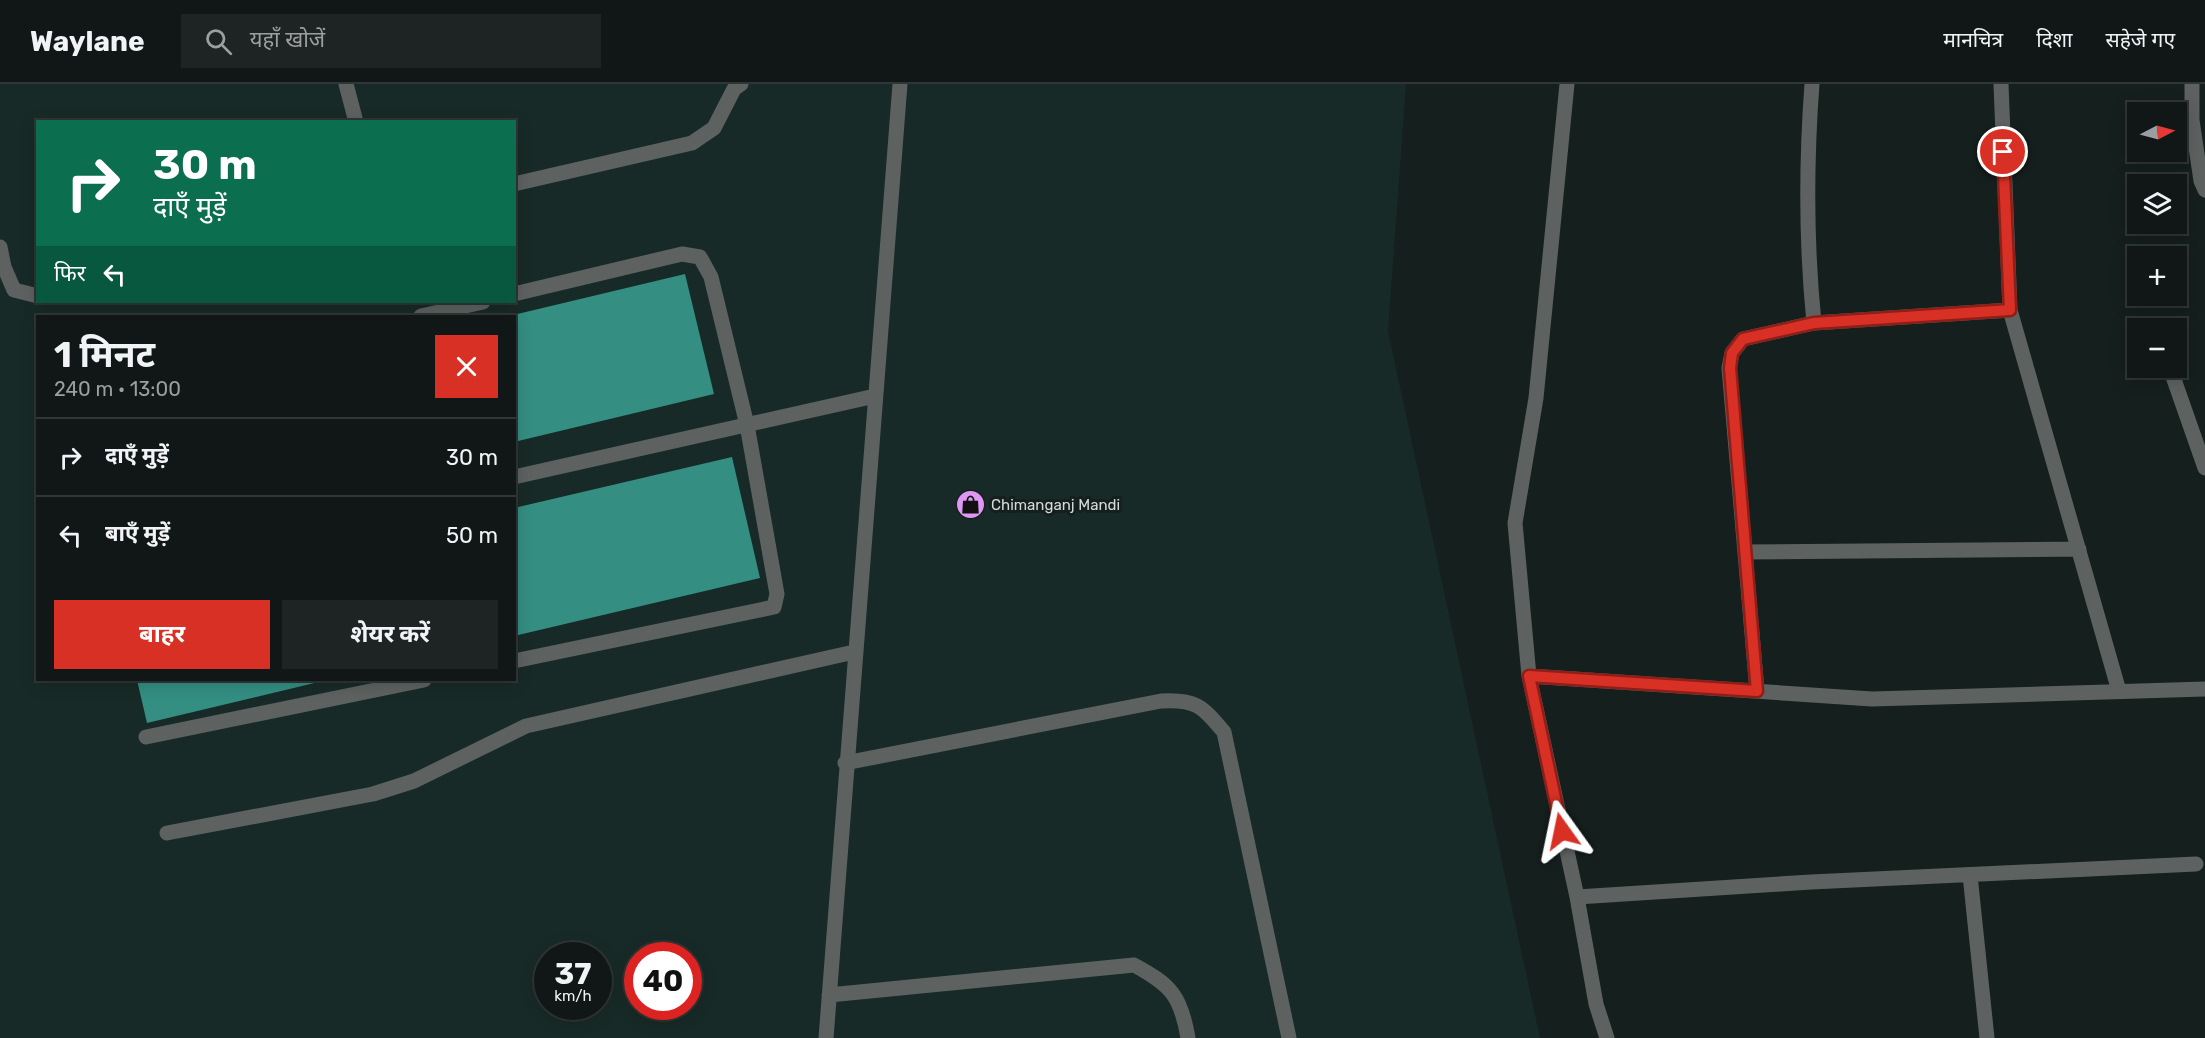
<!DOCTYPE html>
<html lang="hi">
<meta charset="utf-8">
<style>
:root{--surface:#101716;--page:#1e2423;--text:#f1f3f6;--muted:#9c9fa1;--line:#303635;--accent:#d93025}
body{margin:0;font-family:Rubik,"Noto Sans Devanagari",sans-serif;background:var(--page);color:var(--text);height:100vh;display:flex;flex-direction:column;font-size:22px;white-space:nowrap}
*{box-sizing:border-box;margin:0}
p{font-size:20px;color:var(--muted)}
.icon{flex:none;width:33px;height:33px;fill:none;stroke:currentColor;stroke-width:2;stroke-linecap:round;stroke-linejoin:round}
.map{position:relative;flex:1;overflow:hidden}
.drawer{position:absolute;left:36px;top:231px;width:480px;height:366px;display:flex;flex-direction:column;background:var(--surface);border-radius:0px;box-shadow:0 3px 15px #0003,0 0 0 2px var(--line)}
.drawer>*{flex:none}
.hud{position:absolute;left:36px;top:36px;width:480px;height:183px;border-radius:0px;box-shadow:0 3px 15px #0003,0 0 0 2px var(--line);background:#0b6e4f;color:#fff;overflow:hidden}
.needle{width:39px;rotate:84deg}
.fabs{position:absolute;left:2127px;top:18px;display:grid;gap:12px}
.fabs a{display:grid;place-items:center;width:60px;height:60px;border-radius:0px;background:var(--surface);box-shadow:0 3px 15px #0003,0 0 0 2px var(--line);font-size:30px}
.speed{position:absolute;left:534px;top:858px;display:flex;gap:12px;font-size:30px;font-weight:700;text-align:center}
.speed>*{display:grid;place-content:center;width:78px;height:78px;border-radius:50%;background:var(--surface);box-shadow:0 3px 15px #0003,0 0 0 2px var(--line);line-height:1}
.speed small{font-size:15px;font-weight:400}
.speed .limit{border:9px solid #d22;background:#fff;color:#111}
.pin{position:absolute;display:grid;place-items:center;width:51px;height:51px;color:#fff;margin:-26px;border:3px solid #fff;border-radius:50%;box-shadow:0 2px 6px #0007}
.me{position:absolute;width:66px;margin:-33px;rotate:348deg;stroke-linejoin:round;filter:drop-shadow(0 0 4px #0008)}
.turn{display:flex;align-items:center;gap:21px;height:126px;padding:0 18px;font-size:27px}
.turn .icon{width:78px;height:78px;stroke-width:2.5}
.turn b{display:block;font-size:42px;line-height:51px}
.then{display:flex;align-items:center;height:57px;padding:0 18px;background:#0003;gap:12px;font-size:22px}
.round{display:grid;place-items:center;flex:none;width:63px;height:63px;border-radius:0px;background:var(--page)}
.summary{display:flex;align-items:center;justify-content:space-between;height:102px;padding:0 18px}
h1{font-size:36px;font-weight:700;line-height:45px}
.action{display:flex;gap:12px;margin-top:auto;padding:12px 18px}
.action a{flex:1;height:69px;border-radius:0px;background:var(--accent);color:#fff;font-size:24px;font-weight:700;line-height:69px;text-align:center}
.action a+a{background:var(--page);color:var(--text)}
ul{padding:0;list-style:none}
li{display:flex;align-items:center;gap:18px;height:78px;padding:0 18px;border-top:2px solid var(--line)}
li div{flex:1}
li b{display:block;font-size:22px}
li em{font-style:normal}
header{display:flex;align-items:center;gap:36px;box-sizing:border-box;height:84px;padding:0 30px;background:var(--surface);border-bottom:2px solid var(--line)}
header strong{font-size:28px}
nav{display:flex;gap:33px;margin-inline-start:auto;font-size:21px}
.search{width:420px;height:54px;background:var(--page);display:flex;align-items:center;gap:15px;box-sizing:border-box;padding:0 21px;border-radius:0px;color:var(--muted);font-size:22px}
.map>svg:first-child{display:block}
</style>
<header>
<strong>Waylane</strong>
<div class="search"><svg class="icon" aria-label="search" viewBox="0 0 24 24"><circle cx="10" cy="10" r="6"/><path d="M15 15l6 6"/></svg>यहाँ खोजें</div>
<nav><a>मानचित्र</a><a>दिशा</a><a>सहेजे गए</a></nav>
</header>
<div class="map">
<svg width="2205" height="954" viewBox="0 0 2205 954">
<rect width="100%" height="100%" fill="#151f1d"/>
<path fill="#182a27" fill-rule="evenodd" d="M0,0H1406L1388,247L1540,954H0ZM38,38H514V218H38ZM38,232H514V596H38ZM548,872H598V922H548ZM638,872H688V922H638Z"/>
<path fill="#348e82" d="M685,190L714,310L514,358V232H509Z
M732,373L760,494L514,552V424Z
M137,596H327L147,639Z"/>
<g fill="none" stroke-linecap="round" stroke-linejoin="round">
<path stroke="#5d6261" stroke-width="15" d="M346,0L356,38
M1567,0L1536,314L1515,439L1529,592L1577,813L1596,920L1607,954
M1812,0C1806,80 1806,159 1814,239
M2001,0L2010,226
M2192,0V36L2201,97L2205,106
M514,100L692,59L714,44L734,5L741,0
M0,163L4,183L14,206L38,212
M514,210L682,170L700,173L711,193L747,341L777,510L774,523L514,577
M421,232L483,218
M2170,284L2205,384
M514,393L875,312
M1745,468L2079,465
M1529,592L1872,615L2205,605
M1757,607L1729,284L1732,269L1743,255L1814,239L2010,226L2119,607
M146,653L424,596
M845,679L1161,617C1196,615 1202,622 1224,648L1289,954
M167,749L373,710L414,697L526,642L854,568
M1970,791L1987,954
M1577,813L1811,798L2196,780
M829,911L1134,881C1171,901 1181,912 1188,954
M826,954L900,0"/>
</g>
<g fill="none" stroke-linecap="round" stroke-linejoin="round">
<defs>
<path id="route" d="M1562,747L1529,592L1757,607L1730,284L1732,269L1743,255L1814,239L2010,226L2003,68"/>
</defs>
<use href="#route" stroke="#8d1f18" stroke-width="15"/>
<use href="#route" stroke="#d93025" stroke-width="10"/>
</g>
<defs>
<symbol id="shop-disc" viewBox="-11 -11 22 22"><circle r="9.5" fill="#de98f3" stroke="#151f1d"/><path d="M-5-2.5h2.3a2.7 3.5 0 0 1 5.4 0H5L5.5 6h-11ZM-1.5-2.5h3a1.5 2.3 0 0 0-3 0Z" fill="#111"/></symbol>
</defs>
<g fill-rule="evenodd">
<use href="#shop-disc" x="954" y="404" width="33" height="33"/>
</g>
<g text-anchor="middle" stroke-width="6" stroke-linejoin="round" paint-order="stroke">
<g font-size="15" fill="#d4dad9" stroke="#151f1d" text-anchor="start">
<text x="991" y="426">Chimanganj Mandi</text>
</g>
</g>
</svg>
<div class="fabs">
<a><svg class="needle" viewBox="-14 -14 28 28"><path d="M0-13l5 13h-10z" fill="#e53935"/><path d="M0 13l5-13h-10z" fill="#9c9fa1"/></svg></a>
<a><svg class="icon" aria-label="layers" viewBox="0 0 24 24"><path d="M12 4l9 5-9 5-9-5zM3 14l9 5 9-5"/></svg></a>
<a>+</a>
<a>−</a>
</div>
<div class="speed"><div>37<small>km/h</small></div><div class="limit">40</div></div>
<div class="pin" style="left:2003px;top:68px;background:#d93025"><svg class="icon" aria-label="arrive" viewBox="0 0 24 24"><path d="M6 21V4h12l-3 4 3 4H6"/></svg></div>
<svg class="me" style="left:1562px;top:747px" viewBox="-20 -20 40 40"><path d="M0-17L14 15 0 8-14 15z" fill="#d93025" stroke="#fff" stroke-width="4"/></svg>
<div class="hud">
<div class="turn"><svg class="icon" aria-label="right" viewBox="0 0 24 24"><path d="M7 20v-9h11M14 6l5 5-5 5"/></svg><div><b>30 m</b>दाएँ मुड़ें</div></div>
<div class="then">फिर<svg class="icon" aria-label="left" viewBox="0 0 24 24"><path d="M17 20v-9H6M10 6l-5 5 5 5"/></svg></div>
</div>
<section class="drawer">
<div class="summary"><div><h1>1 मिनट</h1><p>240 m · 13:00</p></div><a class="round" style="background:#d93025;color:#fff"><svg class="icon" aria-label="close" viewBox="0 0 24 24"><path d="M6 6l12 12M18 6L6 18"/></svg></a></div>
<ul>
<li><svg class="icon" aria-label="right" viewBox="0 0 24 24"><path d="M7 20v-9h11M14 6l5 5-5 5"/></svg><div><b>दाएँ मुड़ें</b></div><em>30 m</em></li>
<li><svg class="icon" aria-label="left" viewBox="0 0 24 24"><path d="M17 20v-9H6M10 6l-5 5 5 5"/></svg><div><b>बाएँ मुड़ें</b></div><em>50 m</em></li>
</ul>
<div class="action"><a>बाहर</a><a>शेयर करें</a></div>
</section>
</div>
